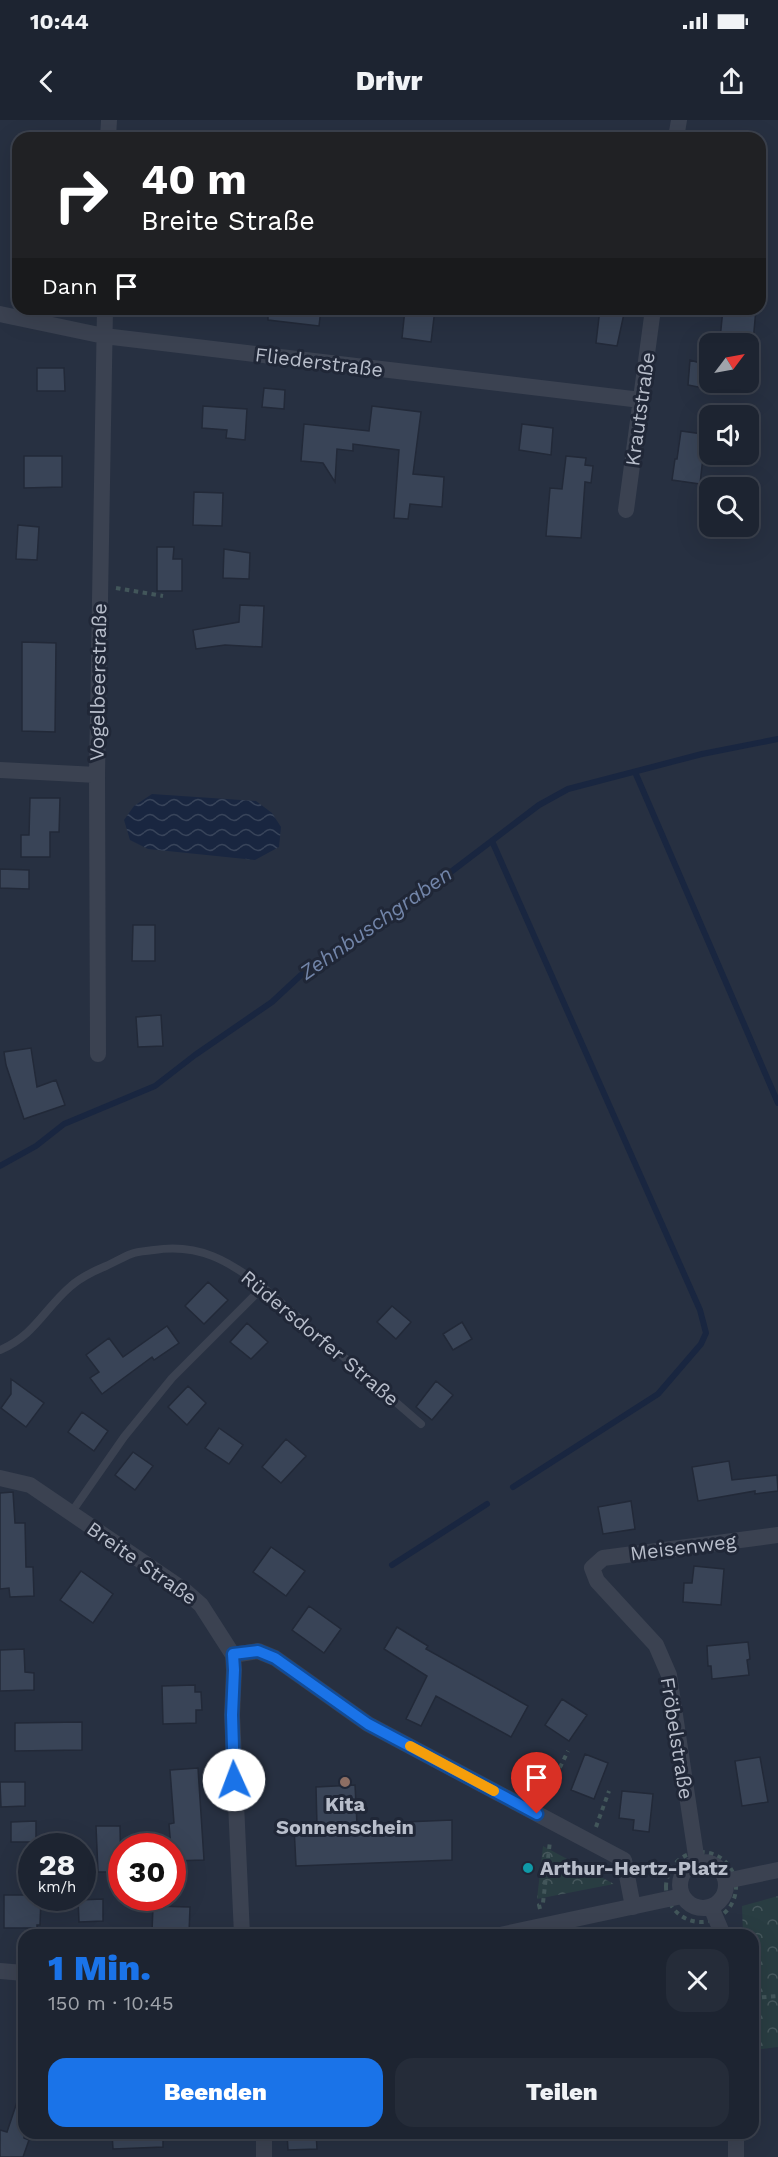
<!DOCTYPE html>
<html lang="de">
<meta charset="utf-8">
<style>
:root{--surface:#1d2431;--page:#252c39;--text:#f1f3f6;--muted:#a0a4ab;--line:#3b414d;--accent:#1a73e8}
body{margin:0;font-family:"Work Sans",sans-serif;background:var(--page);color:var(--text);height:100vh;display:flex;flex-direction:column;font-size:22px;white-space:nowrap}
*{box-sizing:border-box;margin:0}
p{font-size:20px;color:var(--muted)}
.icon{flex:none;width:33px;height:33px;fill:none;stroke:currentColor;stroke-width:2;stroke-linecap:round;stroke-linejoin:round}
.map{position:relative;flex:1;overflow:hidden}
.sheet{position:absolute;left:18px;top:1809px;width:741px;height:210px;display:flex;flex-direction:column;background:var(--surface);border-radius:18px;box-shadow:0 6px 24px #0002,0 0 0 2px var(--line)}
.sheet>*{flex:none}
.hud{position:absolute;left:12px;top:12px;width:754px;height:183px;border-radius:18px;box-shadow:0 6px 24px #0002,0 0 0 2px var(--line);background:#202124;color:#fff;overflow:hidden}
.needle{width:39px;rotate:58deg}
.fabs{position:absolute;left:699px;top:213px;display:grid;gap:12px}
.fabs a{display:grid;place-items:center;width:60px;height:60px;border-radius:12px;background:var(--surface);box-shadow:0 6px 24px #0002,0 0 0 2px var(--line);font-size:30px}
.speed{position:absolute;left:18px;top:1713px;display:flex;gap:12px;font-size:30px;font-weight:700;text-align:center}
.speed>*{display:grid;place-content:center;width:78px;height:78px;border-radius:50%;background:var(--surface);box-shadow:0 6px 24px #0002,0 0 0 2px var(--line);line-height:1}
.speed small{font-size:15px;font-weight:400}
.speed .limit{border:9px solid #d22;background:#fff;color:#111}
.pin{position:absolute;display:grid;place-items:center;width:51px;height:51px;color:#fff;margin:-62px -26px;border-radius:50% 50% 50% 0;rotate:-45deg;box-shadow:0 0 6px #0007}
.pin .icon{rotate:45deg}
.me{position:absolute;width:66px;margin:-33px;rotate:358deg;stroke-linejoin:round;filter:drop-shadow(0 0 4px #0008)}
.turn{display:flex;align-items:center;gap:21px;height:126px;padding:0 30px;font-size:27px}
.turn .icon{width:78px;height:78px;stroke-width:2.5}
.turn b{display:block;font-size:42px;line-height:51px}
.then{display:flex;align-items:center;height:57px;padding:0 30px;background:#0003;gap:12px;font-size:22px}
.round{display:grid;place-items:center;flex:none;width:63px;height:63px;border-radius:18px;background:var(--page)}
.headline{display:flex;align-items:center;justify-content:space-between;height:102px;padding:0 30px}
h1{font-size:36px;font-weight:800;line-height:45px;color:var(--accent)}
.action{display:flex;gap:12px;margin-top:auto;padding:12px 30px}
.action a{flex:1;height:69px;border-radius:18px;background:var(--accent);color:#fff;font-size:24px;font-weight:800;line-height:69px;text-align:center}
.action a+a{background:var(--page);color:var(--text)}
.status{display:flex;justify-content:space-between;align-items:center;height:42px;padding:0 30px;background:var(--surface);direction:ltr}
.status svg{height:16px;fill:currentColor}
header{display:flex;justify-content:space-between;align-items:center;height:78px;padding:0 30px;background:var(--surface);font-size:27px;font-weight:800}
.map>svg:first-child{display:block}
</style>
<div class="status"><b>10:44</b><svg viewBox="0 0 49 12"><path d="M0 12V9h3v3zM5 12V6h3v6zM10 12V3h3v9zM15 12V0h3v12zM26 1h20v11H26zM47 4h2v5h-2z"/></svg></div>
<header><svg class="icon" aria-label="back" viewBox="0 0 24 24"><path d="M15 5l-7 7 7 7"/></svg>Drivr<svg class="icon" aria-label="share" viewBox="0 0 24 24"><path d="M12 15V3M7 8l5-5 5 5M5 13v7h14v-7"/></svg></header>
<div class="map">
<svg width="778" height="2037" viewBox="0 0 778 2037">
<defs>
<pattern id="park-crowns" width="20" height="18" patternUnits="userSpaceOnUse" patternTransform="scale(1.5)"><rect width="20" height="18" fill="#293d42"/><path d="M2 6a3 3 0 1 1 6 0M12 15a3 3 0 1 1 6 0" fill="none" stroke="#46575c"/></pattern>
<pattern id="water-waves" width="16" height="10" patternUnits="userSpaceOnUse" patternTransform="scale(1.5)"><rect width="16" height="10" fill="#192640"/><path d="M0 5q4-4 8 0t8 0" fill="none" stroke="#38445a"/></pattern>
</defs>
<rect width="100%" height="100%" fill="#273041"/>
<path fill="url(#park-crowns)" d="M543,1726L614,1764L537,1779Z
M778,1776V1927L753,1930V1815H743L742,1786Z"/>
<path fill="url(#water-waves)" d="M152,674L256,681L272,693L281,707L279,727L255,740L148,729L130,720L124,700L134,686Z"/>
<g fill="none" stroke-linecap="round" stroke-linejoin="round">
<path stroke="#192640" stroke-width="6" d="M635,652L778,983
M492,721L700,1190L706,1213L701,1224L658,1274L513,1367
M0,1046L36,1026L64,1004L155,966L195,935L272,882L301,855L345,827L439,761L539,685L568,669L702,634L778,619
M392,1445L487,1384"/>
</g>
<path fill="#394457" stroke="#222938" stroke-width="1.5" d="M268,189H321L319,206L268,200Z
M405,189H435L431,222L402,218Z
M600,189H625L617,226L596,223Z
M723,189H756L753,222L720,219Z
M690,240L710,246L708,269L688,265Z
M37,248H64L65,271H37Z
M264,268L285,270L284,289L262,287Z
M203,286L247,289L245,320L226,318L227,310L202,308Z
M372,286L421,292L413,354L444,357L442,387L410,384L408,399L394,398L399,330L353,324V331L337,329L335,362L323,343L301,341L304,304L369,311Z
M522,304L553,308L551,335L519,330Z
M681,311L710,315V338L703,337L700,364L672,360L675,339H677Z
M24,336H62V367L24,368Z
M566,336L586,338L585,345L593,346L591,363L585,362L581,418L546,416L550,368L562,369Z
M194,372L223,373L222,406L193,405Z
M18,405L39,407L37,440L16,439Z
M157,427H174L173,439H182V471H157Z
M224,429L250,433L249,459L223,458Z
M240,485L264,486L262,527L225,525L196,529L193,510L239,502Z
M22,522L56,523L55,612L22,611Z
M30,678H60L59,712H50V737H21V715H29Z
M0,749L29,750V769L0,768Z
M133,805H155V841H132Z
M161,895L163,926L138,927L136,897Z
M31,928L37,967L56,960L65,985L24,999L6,945L4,932Z
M208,1162L228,1180L204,1204L185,1186Z
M392,1186L411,1202L396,1219L377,1202Z
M462,1202L472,1219L453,1230L443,1214Z
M247,1203L268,1222L251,1239L230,1222Z
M167,1206L179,1223L154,1240L152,1237L102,1274L90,1258L99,1252L86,1235L109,1218L123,1237Z
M11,1259L44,1283L26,1307L1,1288L11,1274Z
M436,1261L453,1275L432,1300L416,1287Z
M188,1266L206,1283L187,1305L168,1287Z
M82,1292L108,1311L94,1331L68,1312Z
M219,1308L243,1325L229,1344L205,1328Z
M286,1319L306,1336L281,1363L262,1347Z
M133,1332L153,1346L135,1370L115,1355Z
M729,1341L732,1360L777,1355L778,1371L755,1374V1371L698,1381L692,1347Z
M13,1372L15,1403H25L26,1447H33L34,1476L10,1477L9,1468L0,1469V1373Z
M631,1381L635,1409L603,1414L598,1387Z
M271,1427L305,1451L286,1476L253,1452Z
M694,1446L724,1449L721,1485L683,1482L684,1463H692Z
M81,1451L113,1474L93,1503L60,1480Z
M309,1486L341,1509L324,1533L292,1510Z
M397,1507L428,1526L426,1529L528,1586L511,1617L436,1576L421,1606L406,1599L427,1556L384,1529Z
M748,1522L750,1539L747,1540L749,1555L712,1559L711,1546H708L707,1526Z
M24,1529L25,1552L34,1553V1570L0,1571V1530Z
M195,1565V1572H201L202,1590H196V1603L163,1604L162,1566Z
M562,1579L587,1595L569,1621L545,1605Z
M82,1602V1630L15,1631V1603Z
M585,1634L608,1643L594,1679L571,1670Z
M760,1637L768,1682L742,1686L735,1641Z
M198,1648L204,1740L172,1741L169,1704L174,1703L170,1650Z
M0,1662H25V1686L1,1687Z
M355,1665L357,1704L452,1700V1740L296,1746L294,1706L317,1705L316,1667Z
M622,1671L653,1674L649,1712L633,1710L634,1700L619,1698Z
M36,1701V1722H11V1702Z
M96,1706H120L121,1752H98Z
M4,1775H32V1778H41L40,1805H37V1808H4Z
M103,1779V1801L79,1802L78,1780Z
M153,1786L190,1787L189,1813L152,1812Z
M21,1970L24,1971V2018L29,2020L23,2037H0V2010L7,2012Z
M112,2013H163V2027L113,2029Z
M287,2013H316L317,2029L288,2030Z"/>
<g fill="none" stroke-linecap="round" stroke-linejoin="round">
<path stroke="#42565a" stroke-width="4" stroke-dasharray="4.5 4.5" stroke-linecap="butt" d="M116,468L163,476
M544,1680L568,1631
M596,1707L609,1671
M666 1767a35 35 0 1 1 70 0a35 35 0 1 1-70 0Z
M540,1789L539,1785L543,1783L550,1721
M753,1878L778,1876"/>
<path stroke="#3b4251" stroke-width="8" d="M0,1230C35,1215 44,1189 71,1166C81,1157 94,1151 106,1146C115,1142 123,1137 131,1134C138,1131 147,1131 154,1130C199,1123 229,1141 263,1167L421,1304
M71,1393L124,1317L172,1258L263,1167"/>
<path stroke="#3b4251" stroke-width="16" d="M108,18L109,0
M676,18L679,0
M0,194L104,216L641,280
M626,390L653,189
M0,650L97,655
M98,934L97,655L105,189
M0,1358L30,1365L184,1470L201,1485L233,1535L258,1531L275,1538L368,1604L624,1740L633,1787
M233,1535L234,1550L232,1595L242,1815
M680 1765a23 23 0 1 1 46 0a23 23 0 1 1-46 0Z
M697,1742L669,1555L656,1525L597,1461L592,1448L603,1438L778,1415
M726,1761L778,1750
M711,1787L723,1815
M500,1815L682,1776
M0,1851L24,1853
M264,2013V2037
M736,2013V2037"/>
</g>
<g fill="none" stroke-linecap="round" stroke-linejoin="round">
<defs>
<path id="route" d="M234,1660L232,1595L234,1550L233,1534L258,1531L275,1538L368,1604L537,1694"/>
</defs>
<use href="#route" stroke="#114b97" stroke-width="15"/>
<use href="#route" stroke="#1a73e8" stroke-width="10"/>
<path stroke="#f59e0b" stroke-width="10" d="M410,1626L494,1671"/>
</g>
<circle fill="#8d6e63" stroke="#202737" stroke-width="2" cx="345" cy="1662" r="6"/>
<circle fill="#0f9aa8" stroke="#202737" stroke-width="2" cx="528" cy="1748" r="6"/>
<g text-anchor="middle" stroke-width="6" stroke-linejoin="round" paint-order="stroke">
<g font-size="20" fill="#b8becb" stroke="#202737">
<text transform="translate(319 242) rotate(7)" y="7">Fliederstraße</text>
<text transform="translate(640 289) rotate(-82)" y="7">Krautstraße</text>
<text transform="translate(98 562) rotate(-89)" y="7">Vogelbeerstraße</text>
<text transform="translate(320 1218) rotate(40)" y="7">Rüdersdorfer Straße</text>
<text transform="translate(683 1427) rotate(-7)" y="7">Meisenweg</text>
<text transform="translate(142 1443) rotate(35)" y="7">Breite Straße</text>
<text transform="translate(677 1618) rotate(81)" y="7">Fröbelstraße</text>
</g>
<g font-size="20" font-weight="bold" fill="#b8becb" stroke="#202737">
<text x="345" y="1691">Kita<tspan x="345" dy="23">Sonnenschein</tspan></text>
<text x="540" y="1755" text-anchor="start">Arthur-Hertz-Platz</text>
</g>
<g font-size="21" font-style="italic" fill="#7285a9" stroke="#202737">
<text transform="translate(376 803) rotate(-35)" y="7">Zehnbuschgraben</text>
</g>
</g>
</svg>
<div class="fabs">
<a><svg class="needle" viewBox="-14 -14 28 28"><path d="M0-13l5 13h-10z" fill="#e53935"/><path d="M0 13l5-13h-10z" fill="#a0a4ab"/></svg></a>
<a><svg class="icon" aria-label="sound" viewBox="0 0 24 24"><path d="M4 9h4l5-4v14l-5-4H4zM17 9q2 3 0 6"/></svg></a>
<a><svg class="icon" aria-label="search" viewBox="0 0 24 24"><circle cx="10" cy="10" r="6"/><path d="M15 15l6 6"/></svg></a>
</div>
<div class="speed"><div>28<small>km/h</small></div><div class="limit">30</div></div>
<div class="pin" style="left:537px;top:1694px;background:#d93025"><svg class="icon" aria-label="arrive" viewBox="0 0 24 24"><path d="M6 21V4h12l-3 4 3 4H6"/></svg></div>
<svg class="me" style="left:234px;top:1660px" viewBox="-20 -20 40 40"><circle r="19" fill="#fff"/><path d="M0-13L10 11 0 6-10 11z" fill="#1a73e8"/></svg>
<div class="hud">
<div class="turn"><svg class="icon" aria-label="right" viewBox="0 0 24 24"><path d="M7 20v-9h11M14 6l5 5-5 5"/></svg><div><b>40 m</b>Breite Straße</div></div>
<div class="then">Dann<svg class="icon" aria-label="arrive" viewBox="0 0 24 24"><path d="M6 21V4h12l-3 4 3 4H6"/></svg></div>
</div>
<section class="sheet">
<div class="headline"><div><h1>1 Min.</h1><p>150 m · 10:45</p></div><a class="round"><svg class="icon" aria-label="close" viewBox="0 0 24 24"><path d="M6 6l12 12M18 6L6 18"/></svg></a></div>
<div class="action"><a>Beenden</a><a>Teilen</a></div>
</section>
</div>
